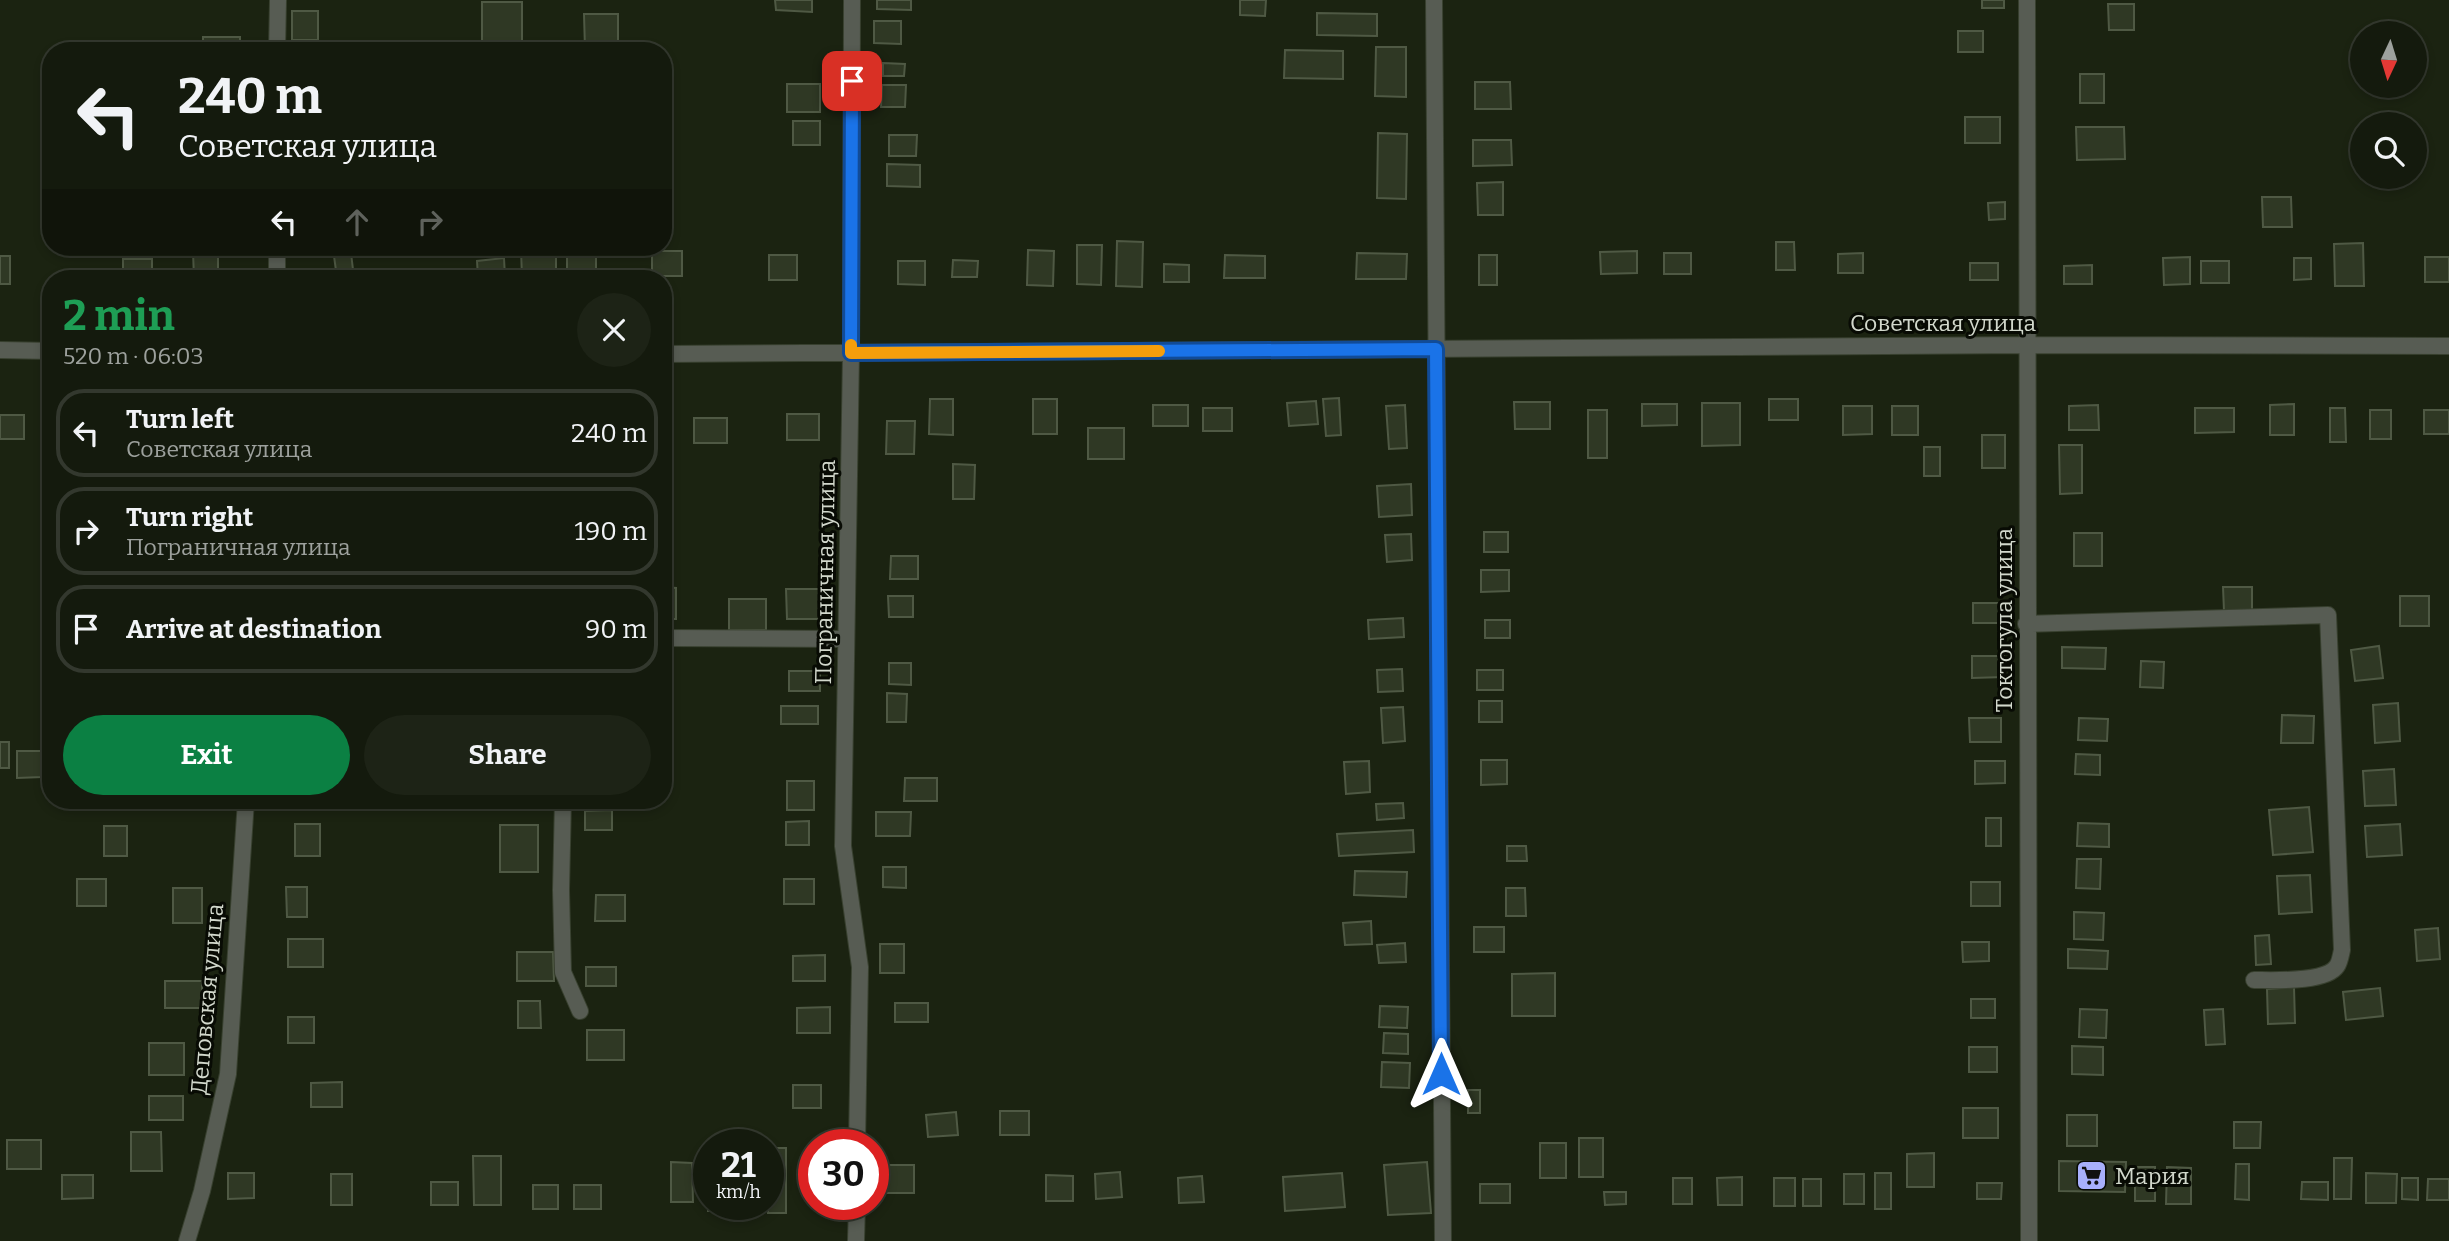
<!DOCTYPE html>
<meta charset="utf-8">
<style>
:root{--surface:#141a0d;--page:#1d2316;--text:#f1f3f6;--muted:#9da19d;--line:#33382e;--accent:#0b8043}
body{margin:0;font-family:Bitter,serif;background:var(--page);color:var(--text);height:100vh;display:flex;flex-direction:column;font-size:26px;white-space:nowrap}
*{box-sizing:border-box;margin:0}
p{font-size:23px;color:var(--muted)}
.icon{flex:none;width:38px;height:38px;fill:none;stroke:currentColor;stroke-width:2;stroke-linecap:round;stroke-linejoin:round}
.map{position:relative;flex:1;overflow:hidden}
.details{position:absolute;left:42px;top:270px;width:630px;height:539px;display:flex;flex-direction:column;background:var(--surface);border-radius:28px;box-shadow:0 4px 10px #0003,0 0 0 2px var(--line)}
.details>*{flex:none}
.guide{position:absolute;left:42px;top:42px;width:630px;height:214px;border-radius:28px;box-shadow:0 4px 10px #0003,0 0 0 2px var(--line);background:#141a0d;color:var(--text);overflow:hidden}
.needle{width:46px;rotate:184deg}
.buttons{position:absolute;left:2350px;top:21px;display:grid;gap:14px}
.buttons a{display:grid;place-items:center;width:77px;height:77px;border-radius:50%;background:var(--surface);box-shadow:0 4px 10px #0003,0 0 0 2px var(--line);font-size:35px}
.speed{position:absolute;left:693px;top:1129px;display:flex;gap:14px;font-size:35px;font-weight:700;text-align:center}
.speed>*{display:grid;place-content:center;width:91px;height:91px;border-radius:50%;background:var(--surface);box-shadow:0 4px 10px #0003,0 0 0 2px var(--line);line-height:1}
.speed small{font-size:18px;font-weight:400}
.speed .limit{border:10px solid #d22;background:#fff;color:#111}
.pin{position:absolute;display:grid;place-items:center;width:60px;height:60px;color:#fff;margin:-30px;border-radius:14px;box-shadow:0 4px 10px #0006}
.me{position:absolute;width:77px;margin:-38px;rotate:0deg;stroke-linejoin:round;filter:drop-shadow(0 0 5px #0008)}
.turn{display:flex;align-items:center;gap:24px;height:147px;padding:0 21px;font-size:32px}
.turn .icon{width:91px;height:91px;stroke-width:2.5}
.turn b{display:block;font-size:49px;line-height:60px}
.lanes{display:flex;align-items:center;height:66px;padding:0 21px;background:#0003;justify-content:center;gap:35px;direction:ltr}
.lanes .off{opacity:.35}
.round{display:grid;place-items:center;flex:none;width:74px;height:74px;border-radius:37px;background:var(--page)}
.overview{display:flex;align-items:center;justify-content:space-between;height:119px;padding:0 21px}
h1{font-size:42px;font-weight:700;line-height:52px;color:#1e9e55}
.cta{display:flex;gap:14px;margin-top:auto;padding:14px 21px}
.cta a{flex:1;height:80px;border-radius:42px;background:var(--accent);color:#fff;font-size:28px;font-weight:700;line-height:80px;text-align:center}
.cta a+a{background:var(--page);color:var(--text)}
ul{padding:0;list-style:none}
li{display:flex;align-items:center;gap:21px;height:88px;margin:0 14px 10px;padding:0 7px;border:4px solid var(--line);border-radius:28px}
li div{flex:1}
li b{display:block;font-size:26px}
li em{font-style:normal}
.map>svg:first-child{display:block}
</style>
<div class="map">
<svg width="2449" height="1241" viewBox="0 0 2449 1241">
<rect width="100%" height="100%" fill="#1b2311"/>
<path fill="#2f3824" stroke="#4f5944" stroke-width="2" d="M775,0H812V12L776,10Z
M877,0H911V10L877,9Z
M1240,0H1266L1265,16L1240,15Z
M1982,0H2004V8H1982Z
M482,2H522V44L482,45Z
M2108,4H2134V30H2109Z
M292,11H318V40H292Z
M1317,13L1377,14V36L1317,35Z
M584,14H618V49H585Z
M874,21H901V44L874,43Z
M1958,31H1983V52H1958Z
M203,37H240V51H203Z
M1376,47H1406V97L1375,96Z
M1285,50L1343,51V79L1284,78Z
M883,63L905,64L904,76H883Z
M2080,74H2104V103H2080Z
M1475,82H1510L1511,109H1475Z
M787,84H820V112H787Z
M882,85H906L905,107H881Z
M1965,117H2000V143H1965Z
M793,121H820V145H793Z
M2076,127H2124L2125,159L2077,160Z
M1378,133L1407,134L1406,199L1377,198Z
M889,135H917L916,156H889Z
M1473,140H1511L1512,165L1473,166Z
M887,164L920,165V187L887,186Z
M1503,182V215H1478L1477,183Z
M2262,197H2291L2292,227H2263Z
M2005,202V219L1989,220L1988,203Z
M1117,241L1143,242L1142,287L1116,286Z
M1776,242H1794L1795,270H1776Z
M2363,243L2364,286H2335L2334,244Z
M1077,245H1102L1101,285L1077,284Z
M567,247H596V275H567Z
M521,250H556V277H522Z
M1028,250L1054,251L1053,286L1027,285Z
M652,251H682V276H652Z
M1637,251V273L1601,274L1600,252Z
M193,252H218V278H194Z
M351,253L354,278H337L334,256Z
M1357,253L1407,254L1406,279H1356Z
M1664,253H1691V274H1664Z
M1863,253V273H1838V254Z
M769,255H797V280H769Z
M1225,255L1265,256V278H1224Z
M1479,255H1497V285H1479Z
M0,256H10V284H0Z
M2190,257V284L2164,285L2163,258Z
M2425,257H2449V282H2425Z
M504,258L505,278H478L477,261Z
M2294,258H2311V279L2294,280Z
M123,259H152V278H123Z
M953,260L978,261L977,277H952Z
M898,261H925V285L898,284Z
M2201,261H2229V283H2201Z
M1970,263H1998V280H1970Z
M1164,264L1189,265V282H1164Z
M2092,265V284H2064V266Z
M1339,398L1341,435L1326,436L1323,399Z
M930,399H953V435L929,434Z
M1033,399H1057V434H1033Z
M1769,399H1798V420H1769Z
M1316,401L1318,424L1289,426L1287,403Z
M1514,402H1550V429H1515Z
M1702,403H1740V445L1702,446Z
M1642,404H1677V425L1642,426Z
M2294,404V435H2270V405Z
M1153,405H1188V426H1153Z
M1405,405L1407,448L1389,449L1386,406Z
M2098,405L2099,430H2069V406Z
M1843,406H1872V434L1843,435Z
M1892,406H1918V435H1892Z
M1203,408H1232V431H1203Z
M2195,408H2234V432L2195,433Z
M2330,408H2345L2346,442H2330Z
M1588,410H1607V458H1588Z
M2370,410H2391V439H2370Z
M2424,410H2449V434H2424Z
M787,414H819V440H787Z
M0,415H24V439H0Z
M694,418H727V443H694Z
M887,421H915L914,454H886Z
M1088,428H1124V459H1088Z
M1982,435H2005V468H1982Z
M2059,445H2082V493L2060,494Z
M1924,447H1940V476H1924Z
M953,464L975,465L974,499H953Z
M1411,484L1412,515L1379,517L1377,486Z
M1484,532H1508V552H1484Z
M2074,533H2102V566H2074Z
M1411,534L1412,560L1387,562L1385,535Z
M891,556H918V579H890Z
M1481,570H1509V591L1481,592Z
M663,587L676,588V619H663Z
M2223,587H2252V611H2224Z
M786,589H821L820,619H787Z
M888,596H913V617H889Z
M2400,596H2429V626H2400Z
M729,599H766V630H729Z
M1973,603H2003V623H1973Z
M1403,618L1404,637L1369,639L1368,620Z
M1485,620H1510V638H1485Z
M2379,646L2383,678L2355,681L2351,650Z
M2062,647L2106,648L2105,669L2062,668Z
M1972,656H2004V677L1972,678Z
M2141,661L2164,662L2163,688L2140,687Z
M889,663H911V685L889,684Z
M1402,669L1403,691L1378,692L1377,670Z
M1477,670H1503V690H1477Z
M789,671H820V691H789Z
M887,693L907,694L906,722H887Z
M1479,701H1502V722H1479Z
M2398,703L2400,741L2375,743L2373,705Z
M781,706H818V724H781Z
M1403,707L1405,741L1383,743L1381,708Z
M2282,715L2314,716L2313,743H2281Z
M1969,718H2001V742H1970Z
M2079,718L2108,719L2107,741L2078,740Z
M0,742H9V768H0Z
M17,751H42V777L17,778Z
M2076,754L2100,755V775L2075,774Z
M1481,760H1507V784L1481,785Z
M1369,761L1370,792L1346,794L1344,762Z
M1975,761H2005V783L1975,784Z
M2394,769L2396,805L2365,806L2363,771Z
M905,778H937V801H904Z
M787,781H814V810H787Z
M193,800H223V806L193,807Z
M292,800H325V804H292Z
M1403,803L1404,818L1377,820L1376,804Z
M2309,807L2313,852L2273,855L2269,810Z
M612,810V830H585V811Z
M876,812H911L910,836H876Z
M1986,818H2001V846H1986Z
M809,821V845H786V822Z
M2078,823L2109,824V847L2077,846Z
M295,824H320V856H295Z
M2400,824L2402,855L2367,857L2365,826Z
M500,825H538V872H500Z
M104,826H127V856H104Z
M1413,830L1414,852L1339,856L1337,834Z
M1507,846H1526L1527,861H1507Z
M2077,859H2101L2100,889L2076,888Z
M883,867H906V888L883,887Z
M1355,871L1407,872L1406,897L1354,895Z
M2310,875L2312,912L2279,914L2277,876Z
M77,879H106V906H77Z
M784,879H814V904H784Z
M1971,882H2000V906H1971Z
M286,887H307V917H287Z
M173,888H202V923H173Z
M1506,888H1525L1526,916H1506Z
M596,895H625V921H595Z
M2074,912L2104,913L2103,940L2074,939Z
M1371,921L1372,944L1345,945L1343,923Z
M1474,927H1504V952H1474Z
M2438,928L2440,959L2417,961L2415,930Z
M2269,935L2271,964L2256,965L2255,936Z
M288,939H323V967H288Z
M1962,942H1989V961L1963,962Z
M1405,943L1406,962L1379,963L1377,945Z
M880,944H904V973H880Z
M2068,949L2108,951L2107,969L2068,968Z
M517,952H553L554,981H517Z
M825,955V981H793V956Z
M586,967H616V986H586Z
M1555,973V1016H1512V974Z
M165,981H202V1008H165Z
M2294,987L2295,1023L2268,1024L2267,989Z
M2380,988L2383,1016L2346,1020L2343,992Z
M1971,999H1995V1018H1971Z
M518,1001H540L541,1028H518Z
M895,1003H928V1022H895Z
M1380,1006L1408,1007L1407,1028L1379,1027Z
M830,1007V1033H797V1008Z
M2080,1009L2107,1010L2106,1038L2079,1037Z
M2223,1009L2225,1044L2206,1045L2204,1010Z
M288,1017H314V1043H288Z
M587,1030H624V1060H587Z
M1384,1033L1408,1034V1054L1383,1053Z
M149,1043H184V1075H149Z
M2072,1046L2103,1047V1075L2072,1074Z
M1969,1047H1997V1072H1969Z
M1382,1062L1410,1063L1409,1088L1381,1087Z
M342,1082V1107H311V1083Z
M793,1085H821V1108H793Z
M1468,1090H1480V1113H1468Z
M149,1096H183V1120H149Z
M1963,1108H1998V1138H1963Z
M1000,1111H1029V1135H1000Z
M956,1112L958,1135L928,1137L926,1115Z
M2067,1115H2097V1146H2067Z
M2234,1122H2261L2260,1148H2234Z
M131,1132H161L162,1171H131Z
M1579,1138H1603V1177H1579Z
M7,1140H41V1169H7Z
M1540,1143H1566V1178H1540Z
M768,1148H786V1213H768Z
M708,1151L709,1204H741V1211H708Z
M1934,1153V1187H1907V1154Z
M473,1156H501V1205H474Z
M2334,1158H2352L2351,1199H2334Z
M2059,1161L2126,1162L2125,1192L2059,1191Z
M671,1162L692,1163L693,1202H671Z
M1427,1162L1431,1213L1388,1215L1384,1165Z
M2236,1164H2249V1200L2235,1199Z
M881,1165H914V1193H881Z
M2135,1167H2155V1201H2135Z
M2167,1167L2191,1168V1204H2166Z
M1120,1172L1122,1197L1096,1199L1095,1174Z
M228,1173H254V1198L228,1199Z
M1342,1173L1345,1207L1285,1211L1283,1177Z
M1875,1173H1891V1209H1875Z
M2366,1173L2397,1174L2396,1203H2366Z
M331,1174H352V1205H331Z
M1844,1174H1864V1204H1844Z
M62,1175H93V1198L62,1199Z
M1046,1175L1073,1176V1201H1046Z
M1202,1176L1204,1202L1179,1203L1178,1178Z
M1742,1177V1205H1718L1717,1178Z
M1673,1178H1692V1204H1673Z
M1774,1178H1795V1206H1774Z
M2402,1178H2418V1200L2402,1199Z
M1803,1179H1821V1206H1803Z
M2428,1179H2449V1200H2427Z
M431,1182H458V1205H431Z
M2302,1182H2328V1200L2301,1199Z
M1977,1183H2002L2001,1199H1977Z
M1480,1184H1510V1203H1480Z
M533,1185H558V1209H533Z
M574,1185H601V1209H574Z
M1604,1192H1626V1204L1605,1205Z"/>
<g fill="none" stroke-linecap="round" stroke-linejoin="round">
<defs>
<path id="street" d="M852,0L851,353L843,846L860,967L857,1144
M1434,0L1443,1241
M2027,0L2029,1241
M277,51L278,0
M277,278V247
M0,350L51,351
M663,354L2028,345L2449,346
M2026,624L2328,615L2342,950C2341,954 2340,962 2337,966C2326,983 2273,980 2254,980
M663,638L846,639
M563,800L561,890L563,972L580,1011
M187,1241L202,1191L228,1074L246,800
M856,1241L857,1204"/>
</defs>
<use href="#street" stroke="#38402f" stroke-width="18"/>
<use href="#street" stroke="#575c53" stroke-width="16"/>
</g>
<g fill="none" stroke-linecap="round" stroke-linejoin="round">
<defs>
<path id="route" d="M852,81L851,353L1436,349L1441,1074"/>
</defs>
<use href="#route" stroke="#114b97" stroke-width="18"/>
<use href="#route" stroke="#1a73e8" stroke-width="12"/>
<path stroke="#f59e0b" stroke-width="12" d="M851,345V353L1159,351"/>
</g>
<defs>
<symbol id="supermarket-square" viewBox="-11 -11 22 22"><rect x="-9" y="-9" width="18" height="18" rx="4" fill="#a8b0fc" stroke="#080b04"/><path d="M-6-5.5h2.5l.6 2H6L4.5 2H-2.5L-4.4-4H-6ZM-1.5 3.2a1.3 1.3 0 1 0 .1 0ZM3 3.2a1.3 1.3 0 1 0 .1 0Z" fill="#111"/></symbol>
</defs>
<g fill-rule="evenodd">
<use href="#supermarket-square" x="2074" y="1158" width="35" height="35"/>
</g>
<g text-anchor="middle" stroke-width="6" stroke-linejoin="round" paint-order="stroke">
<g font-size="23" fill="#d2d8cc" stroke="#080b04">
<text x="1943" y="331">Советская улица</text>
<text transform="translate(825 572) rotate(-89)" y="8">Пограничная улица</text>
<text transform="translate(2004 620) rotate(-90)" y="8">Токтогула улица</text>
<text transform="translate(207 999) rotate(-85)" y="8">Деповская улица</text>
</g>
<g font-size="23" fill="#d2d8cc" stroke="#080b04" text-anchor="start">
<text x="2115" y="1184">Мария</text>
</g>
</g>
</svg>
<div class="buttons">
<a><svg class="needle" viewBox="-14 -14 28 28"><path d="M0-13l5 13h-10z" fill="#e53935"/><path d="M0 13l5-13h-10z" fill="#9da19d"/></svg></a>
<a><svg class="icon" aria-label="search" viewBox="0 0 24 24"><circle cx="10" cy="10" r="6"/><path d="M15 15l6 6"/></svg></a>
</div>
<div class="speed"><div>21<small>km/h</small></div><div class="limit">30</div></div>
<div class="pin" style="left:852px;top:81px;background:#d93025"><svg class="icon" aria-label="arrive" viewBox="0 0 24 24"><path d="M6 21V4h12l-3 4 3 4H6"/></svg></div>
<svg class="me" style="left:1441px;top:1074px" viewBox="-20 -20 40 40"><path d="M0-17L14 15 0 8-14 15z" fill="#1a73e8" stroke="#fff" stroke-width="4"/></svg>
<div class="guide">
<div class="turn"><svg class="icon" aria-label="left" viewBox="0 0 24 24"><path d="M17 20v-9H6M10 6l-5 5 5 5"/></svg><div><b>240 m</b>Советская улица</div></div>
<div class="lanes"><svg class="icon" aria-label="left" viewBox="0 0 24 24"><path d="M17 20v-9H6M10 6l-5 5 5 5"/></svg><svg class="icon off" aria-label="ahead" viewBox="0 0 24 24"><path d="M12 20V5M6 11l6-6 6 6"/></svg><svg class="icon off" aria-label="right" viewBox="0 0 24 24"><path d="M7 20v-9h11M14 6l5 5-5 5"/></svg></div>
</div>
<section class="details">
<div class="overview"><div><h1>2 min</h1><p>520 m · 06:03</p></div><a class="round"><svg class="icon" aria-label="close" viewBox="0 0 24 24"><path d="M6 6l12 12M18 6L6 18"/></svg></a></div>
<ul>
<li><svg class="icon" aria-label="left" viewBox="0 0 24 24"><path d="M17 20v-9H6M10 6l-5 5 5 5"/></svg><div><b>Turn left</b><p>Советская улица</p></div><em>240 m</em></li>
<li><svg class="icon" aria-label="right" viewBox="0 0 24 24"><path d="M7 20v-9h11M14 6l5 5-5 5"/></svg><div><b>Turn right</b><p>Пограничная улица</p></div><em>190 m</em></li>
<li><svg class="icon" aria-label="arrive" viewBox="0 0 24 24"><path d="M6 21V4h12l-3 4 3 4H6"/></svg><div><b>Arrive at destination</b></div><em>90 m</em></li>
</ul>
<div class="cta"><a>Exit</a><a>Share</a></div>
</section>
</div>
